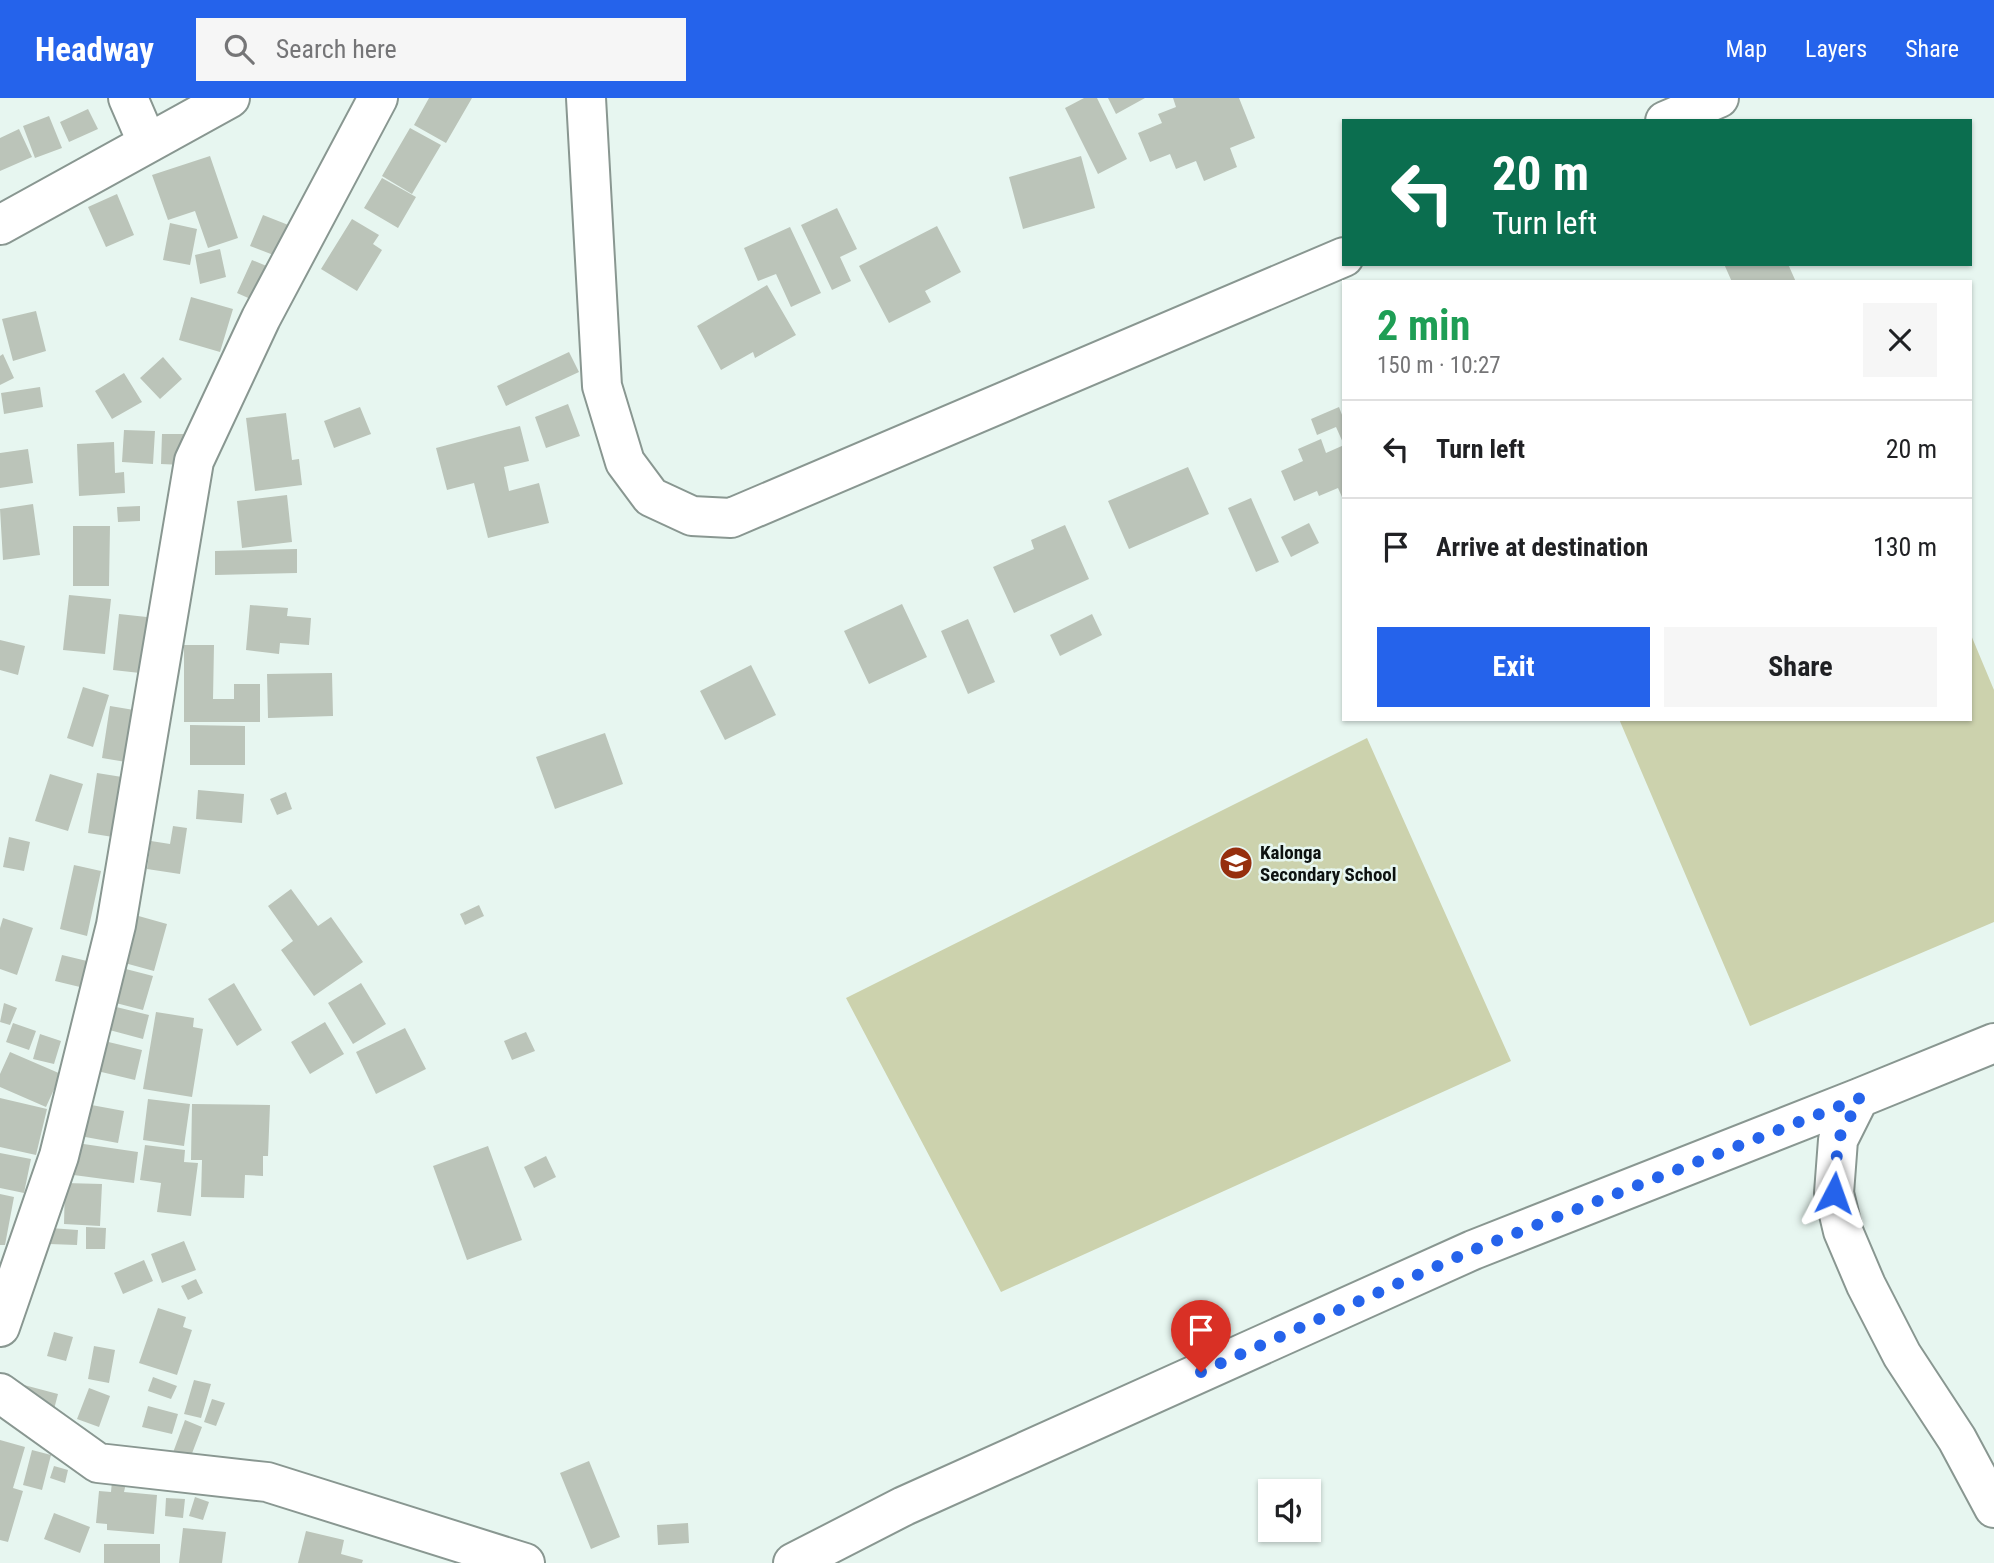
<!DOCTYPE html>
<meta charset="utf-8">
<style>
:root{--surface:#fff;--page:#f6f6f6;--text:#202124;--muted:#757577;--line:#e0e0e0;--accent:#2563eb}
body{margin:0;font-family:"Roboto Condensed",sans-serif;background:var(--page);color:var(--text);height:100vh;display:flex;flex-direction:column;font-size:26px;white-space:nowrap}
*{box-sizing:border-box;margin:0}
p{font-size:23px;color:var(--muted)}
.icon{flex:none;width:38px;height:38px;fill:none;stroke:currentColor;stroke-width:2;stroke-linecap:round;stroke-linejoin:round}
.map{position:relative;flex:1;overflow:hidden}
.details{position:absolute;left:1342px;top:182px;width:630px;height:441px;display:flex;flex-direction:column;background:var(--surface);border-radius:0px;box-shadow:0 2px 5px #0004}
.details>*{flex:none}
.top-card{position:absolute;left:1342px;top:21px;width:630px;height:147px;border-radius:0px;box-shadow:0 2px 5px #0004;background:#0b6e4f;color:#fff;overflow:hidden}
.tools{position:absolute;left:1258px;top:1381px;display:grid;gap:14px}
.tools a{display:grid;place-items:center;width:63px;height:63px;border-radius:0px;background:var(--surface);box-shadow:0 2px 5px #0004;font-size:35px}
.pin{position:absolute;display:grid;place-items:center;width:60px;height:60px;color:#fff;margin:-72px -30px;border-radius:50% 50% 50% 0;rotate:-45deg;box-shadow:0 0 7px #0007}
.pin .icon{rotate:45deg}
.me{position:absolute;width:77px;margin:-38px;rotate:4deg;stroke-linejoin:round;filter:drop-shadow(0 0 5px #0008)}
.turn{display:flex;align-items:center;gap:24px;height:147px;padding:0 35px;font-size:32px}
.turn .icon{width:91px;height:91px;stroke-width:2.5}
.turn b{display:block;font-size:49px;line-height:60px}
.round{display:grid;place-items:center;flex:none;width:74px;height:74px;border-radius:0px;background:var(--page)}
.head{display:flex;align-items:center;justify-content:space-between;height:119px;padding:0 35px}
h1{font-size:42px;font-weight:700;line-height:52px;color:#1e9e55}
.action{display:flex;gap:14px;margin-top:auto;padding:14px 35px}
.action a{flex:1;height:80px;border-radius:0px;background:var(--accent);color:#fff;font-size:28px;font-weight:700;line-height:80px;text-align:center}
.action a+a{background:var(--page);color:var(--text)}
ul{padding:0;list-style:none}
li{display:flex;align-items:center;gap:21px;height:98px;padding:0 35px;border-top:2px solid var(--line)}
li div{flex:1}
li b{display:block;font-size:26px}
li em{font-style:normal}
header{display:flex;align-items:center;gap:42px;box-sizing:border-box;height:98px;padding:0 35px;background:var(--accent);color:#fff}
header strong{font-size:33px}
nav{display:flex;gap:38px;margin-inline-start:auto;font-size:24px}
.search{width:490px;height:63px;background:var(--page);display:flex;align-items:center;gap:18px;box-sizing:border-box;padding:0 24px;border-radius:0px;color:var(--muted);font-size:26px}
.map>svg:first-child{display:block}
</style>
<header>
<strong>Headway</strong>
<div class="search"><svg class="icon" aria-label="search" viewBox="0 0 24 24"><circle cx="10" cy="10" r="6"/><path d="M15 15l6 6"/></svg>Search here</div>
<nav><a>Map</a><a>Layers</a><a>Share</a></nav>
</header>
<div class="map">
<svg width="1994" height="1465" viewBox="0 0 1994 1465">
<rect width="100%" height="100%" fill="#e7f6f0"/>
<path fill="#ccd2ad" d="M1971,537L1994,592V824L1750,928L1619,621H1970Z
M1367,640L1511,963L1001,1194L846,900Z"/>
<path fill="#bbc4b9" d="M429,0H472L446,45L414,27Z
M1084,0H1097L1127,61L1098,76L1065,10Z
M1108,0H1145L1116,16Z
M1173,0H1239L1255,40L1230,50L1237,69L1204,83L1196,63L1176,71L1170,56L1150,64L1138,35L1162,25L1158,16L1176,9Z
M88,11L98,31L69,44L60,24Z
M49,18L62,50L35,60L23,28Z
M410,30L441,47L412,96L382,78Z
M19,31L32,59L0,73V40Z
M210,58L238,140L208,150L195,113L168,122L152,77Z
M1081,58L1095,110L1023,131L1009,79Z
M382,80L416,99L398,130L364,110Z
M117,96L134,137L106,149L88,109Z
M837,110L857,151L840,159L851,183L832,192L801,127Z
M263,117L296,130L284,161L250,148Z
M352,121L379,137L373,146L382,152L357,193L321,171Z
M170,125L197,131L190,167L163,162Z
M937,128L961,174L925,193L931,204L889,225L859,168Z
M790,129L821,195L791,209L776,176L758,183L744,150Z
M220,151L226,179L200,186L195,157Z
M252,162L269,169L255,203L237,195Z
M1724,166H1788L1796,184H1732Z
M767,187L796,237L755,260L753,254L721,272L697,228Z
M191,199L233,211L220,254L179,242Z
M36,213L46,253L13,263L2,221Z
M569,254L579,274L506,308L497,288Z
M3,256L14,280L0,287V258Z
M163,259L182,281L160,301L140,280Z
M124,275L142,304L112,321L95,293Z
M40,289L43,309L4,316L1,295Z
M568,306L580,338L546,350L535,319Z
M360,309L371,336L334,350L324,323Z
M1339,309L1344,322V398L1342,399L1338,390L1319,398L1317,393L1294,403L1281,373L1303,363L1298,351L1321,341L1326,355L1344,347L1336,329L1317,337L1311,321Z
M286,315L292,362L299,361L302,387L255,393L246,320Z
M520,328L529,363L504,369L509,393L539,385L549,425L488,440L474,385L447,392L436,350Z
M124,332L155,333L153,366L122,364Z
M162,336H184L183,367L161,366Z
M114,344L115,375L124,374L125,395L79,398L77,346Z
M28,351L33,385L0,390V355Z
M1188,369L1209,416L1129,451L1108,403Z
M287,397L292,444L242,450L237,403Z
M1251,400L1279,464L1256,474L1228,410Z
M33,406L40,457L3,462L0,411Z
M140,408V423L118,424L117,409Z
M1309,425L1319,445L1291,459L1281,439Z
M1065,427L1089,481L1014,515L993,469L1034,451L1031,442Z
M73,428H110L109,488H73Z
M297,451V475L215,477V453Z
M69,497L111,501L105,556L63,552Z
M902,506L927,559L869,586L844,533Z
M250,507L288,510L287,518L311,520L309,547L280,545L279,556L246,552Z
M119,516L156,520L149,576L113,572Z
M1092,516L1102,537L1060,558L1050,537Z
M968,521L995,584L968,596L941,533Z
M0,542L25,548L18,577L0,572Z
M184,547H214L213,601H234V586H260V624H184Z
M751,567L776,617L725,642L700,593Z
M332,575L333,618L268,620L267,576Z
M83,589L109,597L93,649L67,640Z
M110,608L140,613L132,665L102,660Z
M190,627L245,628V667H190Z
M605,635L623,686L555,711L536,659Z
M97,675L122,679L113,739L88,735Z
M50,676L83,686L68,733L35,723Z
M198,692L244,696L242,725L196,721Z
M286,694L292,711L277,717L270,701Z
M173,728L187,730L180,776L147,771L151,743L170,746Z
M9,739L30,744L24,773L3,769Z
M74,767L101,773L87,838L60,831Z
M291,791L318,828L331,819L363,864L314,898L281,852L293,843L268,808Z
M479,807L484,818L465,827L460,816Z
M135,817L167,826L154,873L121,864Z
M3,820L33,830L17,877L0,871V830Z
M62,857L87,863L80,889L55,883Z
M118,869L153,878L143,912L108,903Z
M234,885L262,932L237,948L208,901Z
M361,885L386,926L353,946L328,905Z
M4,905L17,910L10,927L0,924Z
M108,907L149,917L143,941L102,930Z
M156,914L194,920L193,929L203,931L192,999L143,991Z
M325,924L344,956L310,976L291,944Z
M13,925L36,933L29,952L6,944Z
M405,930L426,971L376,996L356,954Z
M526,934L535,953L512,962L504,943Z
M40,936L61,943L54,966L33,961Z
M100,942L142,952L135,982L93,972Z
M10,954L61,976L46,1009L0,989V976Z
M0,1000L47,1011L36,1057L0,1049Z
M148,1001L190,1006L184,1048L143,1042Z
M86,1006L124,1013L118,1045L80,1038Z
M192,1006L270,1007L268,1058H263V1078L245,1077L244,1100L201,1099L202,1062H191Z
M70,1044L138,1054L134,1085L66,1076Z
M145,1047L185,1052L184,1064L198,1065L191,1118L157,1114L161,1085L140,1082Z
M488,1048L522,1142L467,1162L433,1068Z
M0,1055L31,1061L24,1095L0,1090Z
M546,1058L556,1079L534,1090L524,1069Z
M65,1085L102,1086L100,1128L64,1126Z
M0,1096L14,1099L5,1147H0Z
M86,1129L106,1130L105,1151H86Z
M50,1130L78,1132L77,1147L49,1146Z
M184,1143L196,1172L162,1185L151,1156Z
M144,1162L153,1183L123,1196L114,1175Z
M196,1181L203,1195L188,1202L181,1188Z
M158,1210L186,1219L183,1229L192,1232L177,1277L139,1265Z
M54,1234L73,1239L66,1263L47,1258Z
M94,1248L115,1252L109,1285L88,1281Z
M153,1279L177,1288L171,1301L148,1293Z
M194,1282L211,1286L201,1320L184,1316Z
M24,1287L58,1296L53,1315L19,1305Z
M89,1290L110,1298L99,1329L77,1321Z
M212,1301L225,1305L216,1328L204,1324Z
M148,1308L178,1316L172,1336L142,1329Z
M185,1322L202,1329L188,1366L171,1360Z
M0,1342L25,1349L13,1390L23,1393L8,1444L0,1442Z
M32,1352L51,1357L42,1392L23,1387Z
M589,1363L620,1439L591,1451L560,1375Z
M54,1368L68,1372L65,1385L50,1380Z
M112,1383L126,1385L124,1394L157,1397L154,1436L107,1432V1426L96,1425L99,1393L111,1394Z
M195,1399L209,1404L203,1422L189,1418Z
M166,1400L185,1401L183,1420L165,1418Z
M54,1415L90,1429L80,1455L44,1441Z
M688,1425L689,1445L658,1447L657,1427Z
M183,1430L226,1434L222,1465H179Z
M306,1433L344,1442L341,1456L363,1462L362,1465H298Z
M104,1446H160V1465H104Z"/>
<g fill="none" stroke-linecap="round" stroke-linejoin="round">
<defs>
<path id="minor" d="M128,0L147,44
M586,0L602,288L625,364L651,399L692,418L731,420L1344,159
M1665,23L1719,0
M0,127L230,0
M1859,1000L1838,1042L1834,1095L1843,1133L1866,1187L1902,1257L1957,1341L1994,1410
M0,1229L59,1058L116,827L194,363L261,220L378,0
M0,1295L98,1365L267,1384L525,1465
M793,1465L904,1408L1473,1152L1859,1000L1994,945"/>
</defs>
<use href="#minor" stroke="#899791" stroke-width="42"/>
<use href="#minor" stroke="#fff" stroke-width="38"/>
</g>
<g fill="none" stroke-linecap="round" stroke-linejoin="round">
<path stroke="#2563eb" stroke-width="12" stroke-dasharray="0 21.6" d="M1201,1274L1473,1152L1860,1000L1838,1042L1834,1095"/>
</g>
<defs>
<symbol id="school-disc" viewBox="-11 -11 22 22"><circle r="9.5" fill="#962f0e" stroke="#e7f6f0"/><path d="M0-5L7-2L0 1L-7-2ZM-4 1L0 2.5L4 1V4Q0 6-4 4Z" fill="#fff"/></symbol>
</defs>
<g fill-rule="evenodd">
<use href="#school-disc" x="1217" y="746" width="38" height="38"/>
</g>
<g text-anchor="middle" stroke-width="5" stroke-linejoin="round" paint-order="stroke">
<g font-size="19" font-weight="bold" fill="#0d1210" stroke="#e7f6f0" text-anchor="start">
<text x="1260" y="761">Kalonga<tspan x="1260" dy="22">Secondary School</tspan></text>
</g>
</g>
</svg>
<div class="tools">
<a><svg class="icon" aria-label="sound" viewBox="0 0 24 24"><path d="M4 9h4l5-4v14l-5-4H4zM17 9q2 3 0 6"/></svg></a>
</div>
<div class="pin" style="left:1201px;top:1274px;background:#d93025"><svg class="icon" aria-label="arrive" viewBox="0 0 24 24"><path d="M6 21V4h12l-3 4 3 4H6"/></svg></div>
<svg class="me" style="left:1834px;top:1095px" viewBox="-20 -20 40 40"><path d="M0-17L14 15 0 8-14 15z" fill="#2563eb" stroke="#fff" stroke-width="4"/></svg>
<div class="top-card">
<div class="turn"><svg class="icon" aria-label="left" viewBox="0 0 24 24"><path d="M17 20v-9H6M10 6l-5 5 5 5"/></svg><div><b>20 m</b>Turn left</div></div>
</div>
<section class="details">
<div class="head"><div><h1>2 min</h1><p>150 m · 10:27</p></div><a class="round"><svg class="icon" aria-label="close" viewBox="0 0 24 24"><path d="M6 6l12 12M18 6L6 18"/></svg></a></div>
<ul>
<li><svg class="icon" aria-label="left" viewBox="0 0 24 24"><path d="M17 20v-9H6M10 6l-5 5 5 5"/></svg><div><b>Turn left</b></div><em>20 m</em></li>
<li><svg class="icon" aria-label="arrive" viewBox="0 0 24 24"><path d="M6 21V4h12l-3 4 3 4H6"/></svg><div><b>Arrive at destination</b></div><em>130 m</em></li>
</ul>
<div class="action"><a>Exit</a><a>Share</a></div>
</section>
</div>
